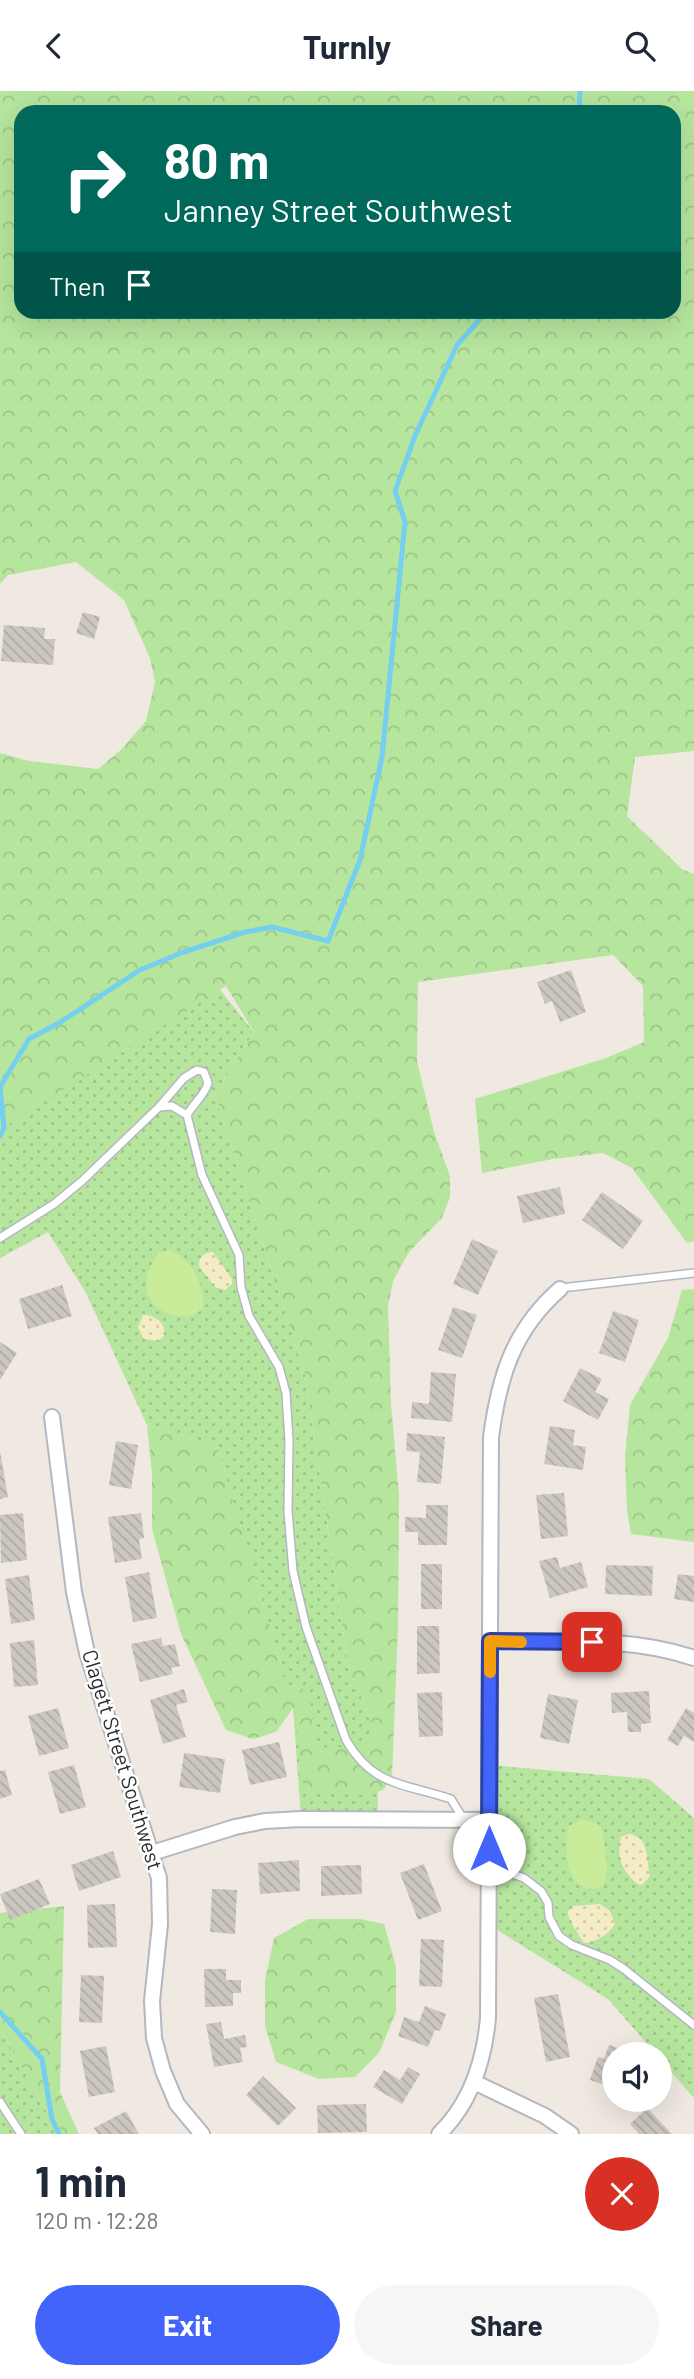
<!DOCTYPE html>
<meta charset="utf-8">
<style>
:root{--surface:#fff;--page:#f6f6f7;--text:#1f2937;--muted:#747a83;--accent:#4264fb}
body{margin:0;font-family:Barlow,sans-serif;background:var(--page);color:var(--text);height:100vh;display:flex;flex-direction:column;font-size:26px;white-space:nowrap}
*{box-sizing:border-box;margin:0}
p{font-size:23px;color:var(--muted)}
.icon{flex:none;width:38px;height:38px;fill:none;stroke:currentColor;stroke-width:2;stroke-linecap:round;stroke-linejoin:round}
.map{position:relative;height:2043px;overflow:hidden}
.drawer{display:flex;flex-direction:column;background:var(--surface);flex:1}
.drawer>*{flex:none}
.hud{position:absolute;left:14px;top:14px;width:667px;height:214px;border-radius:21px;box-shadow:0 7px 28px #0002;background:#00695c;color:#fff;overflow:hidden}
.controls{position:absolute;left:602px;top:1951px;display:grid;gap:14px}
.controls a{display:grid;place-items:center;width:70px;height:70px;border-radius:50%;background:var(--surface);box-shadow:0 7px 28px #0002;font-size:35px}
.pin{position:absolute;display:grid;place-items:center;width:60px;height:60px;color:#fff;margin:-30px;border-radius:14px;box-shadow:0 4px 10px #0006}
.me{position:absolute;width:77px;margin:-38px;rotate:0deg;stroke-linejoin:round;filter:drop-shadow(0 0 5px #0008)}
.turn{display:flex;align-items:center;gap:24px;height:147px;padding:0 35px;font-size:32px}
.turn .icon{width:91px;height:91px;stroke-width:2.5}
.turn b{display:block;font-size:49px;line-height:60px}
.then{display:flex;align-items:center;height:66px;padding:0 35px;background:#0003;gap:14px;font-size:26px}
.round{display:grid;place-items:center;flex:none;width:74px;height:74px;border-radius:37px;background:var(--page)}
.head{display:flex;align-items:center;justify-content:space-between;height:119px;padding:0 35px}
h1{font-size:42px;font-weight:700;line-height:52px}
.primary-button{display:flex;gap:14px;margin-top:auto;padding:14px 35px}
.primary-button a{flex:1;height:80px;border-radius:42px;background:var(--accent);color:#fff;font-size:28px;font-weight:700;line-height:80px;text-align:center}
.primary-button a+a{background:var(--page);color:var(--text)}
header{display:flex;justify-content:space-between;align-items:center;height:91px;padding:0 35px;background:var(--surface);font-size:32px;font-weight:700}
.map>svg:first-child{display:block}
</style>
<header><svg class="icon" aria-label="back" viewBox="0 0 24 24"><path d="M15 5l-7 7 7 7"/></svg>Turnly<svg class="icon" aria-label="search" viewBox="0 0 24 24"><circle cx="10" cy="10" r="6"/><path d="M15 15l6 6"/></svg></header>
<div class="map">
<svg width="694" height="2043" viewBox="0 0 694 2043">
<defs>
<pattern id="grass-dots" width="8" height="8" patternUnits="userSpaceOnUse" patternTransform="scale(1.75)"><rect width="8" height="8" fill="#b6e59e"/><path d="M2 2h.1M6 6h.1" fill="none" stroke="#9dc588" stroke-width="1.8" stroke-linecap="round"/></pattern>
<pattern id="forest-crowns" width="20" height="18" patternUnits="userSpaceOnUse" patternTransform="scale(1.75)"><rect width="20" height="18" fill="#b6e59e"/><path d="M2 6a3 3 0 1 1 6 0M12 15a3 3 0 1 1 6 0" fill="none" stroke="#9dc588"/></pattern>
<pattern id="sand-dots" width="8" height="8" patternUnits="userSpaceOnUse" patternTransform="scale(1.75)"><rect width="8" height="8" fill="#f3ecc5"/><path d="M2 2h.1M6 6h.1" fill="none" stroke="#d1cbaa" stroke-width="1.8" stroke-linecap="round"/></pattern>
<pattern id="building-back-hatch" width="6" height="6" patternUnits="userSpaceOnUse" patternTransform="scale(1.75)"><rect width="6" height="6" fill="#cbc7bf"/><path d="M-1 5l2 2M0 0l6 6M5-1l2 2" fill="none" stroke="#afaba4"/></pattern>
</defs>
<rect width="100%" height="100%" fill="#efe9e1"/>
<path fill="url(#grass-dots)" d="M217,895L254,941L215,1003L305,1283L348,1573L377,1645L378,1728H301L293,1616L217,1355L147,1334L86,1202L48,1141L0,1167V1039Z
M489,1674L649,1688L694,1727V2007L660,1968V1964L656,1963L608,1908L489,1834Z
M0,1937L56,2038L59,2043H0Z"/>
<path fill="url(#forest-crowns)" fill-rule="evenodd" d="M0,0H694V660L635,666L627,725L682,778L694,783V1150L687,1152L632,1077L603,1062L553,1068L482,1082L475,1008L606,967L644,951L643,895L613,864L418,891L417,970L434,1041L450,1085V1106L442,1127L409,1161L393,1190L388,1215L391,1313L399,1405L398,1535L392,1687L383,1699L368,1704L310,1702L305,1697L293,1617L276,1641L253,1648L226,1639L181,1543L152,1438V1383L147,1334L217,1355L289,1602L298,1594C316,1606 312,1631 313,1650L316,1655C335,1660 359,1653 377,1645L348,1573L305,1283L215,1003L254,941L226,895L0,1039V662L29,670L98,678L122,658L146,630L155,591L150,567L124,509L76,471L8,484L0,493ZM21,21H674V220H21Z
M694,1198V1451L631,1443L627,1420L625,1365L630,1314L668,1247L682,1199Z
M64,1815L60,2001L79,2043H59L0,1937V1822Z
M308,1828H360L384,1833L396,1876V1921L379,1962L355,1986L319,1988L276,1971L265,1935V1890L274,1847Z"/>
<path fill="url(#sand-dots)" d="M213,1161L232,1188V1193L225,1199L215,1196L199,1175C198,1166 205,1161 213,1161Z
M143,1224C155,1224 167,1232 164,1245L158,1250L144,1248L138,1237Z
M628,1743C650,1745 646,1768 650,1785L643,1793L639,1794C622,1781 616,1767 621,1746Z
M600,1813L610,1820L615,1833C609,1843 595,1852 584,1852C579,1843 567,1829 568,1820L574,1815Z"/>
<path fill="#c9ec9a" d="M170,1159C193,1169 204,1193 203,1217C195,1225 189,1226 178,1225C152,1220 140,1202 150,1177C152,1173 155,1165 159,1162C162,1160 166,1160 170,1159Z
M583,1728L600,1734C604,1747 612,1786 602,1796L594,1798C589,1797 582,1796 578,1792C565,1782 565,1749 569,1735Z"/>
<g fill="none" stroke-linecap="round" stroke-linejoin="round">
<path stroke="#75cff0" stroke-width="5" d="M579,21L580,0
M0,1045L4,1037L0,996L29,948L59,932L140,879L181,862L245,841L272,836L328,850L360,769L382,666L405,431L395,400L415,345L457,254L487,220
M0,1921L42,1968L52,2028L59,2043"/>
</g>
<path fill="url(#building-back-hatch)" d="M83,521L100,526L94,548L76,542Z
M4,534L45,537L44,548H55L53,574L1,570Z
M571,879L586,921L560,931L552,910L545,913L537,891Z
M560,1096L565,1123L523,1132L517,1105Z
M602,1101L643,1130L623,1158L582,1129Z
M472,1148L498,1160L478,1204L453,1193Z
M62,1194L72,1225L28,1238L19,1208Z
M453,1216L477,1224L462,1267L438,1259Z
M613,1220L639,1229L625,1271L599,1262Z
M0,1251L17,1262L0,1289Z
M580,1277L602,1288L595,1301L609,1308L598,1329L563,1310Z
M431,1281L456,1283L452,1331L411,1327L412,1311L429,1313Z
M550,1335L575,1339L573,1354L586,1356L583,1379L544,1373Z
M407,1342L445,1346L441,1393L417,1391L420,1361L406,1360Z
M116,1350L138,1354L131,1398L109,1394Z
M0,1360L8,1406L0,1408Z
M564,1402L568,1445L541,1448L536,1404Z
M426,1414H448L447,1454H418V1441H405V1426L426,1427Z
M23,1422L27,1469L1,1472L0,1424Z
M141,1422L144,1447L139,1448L142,1468L115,1472L108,1426Z
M557,1466L560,1477L581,1471L588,1496L550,1507L539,1470Z
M421,1473H442V1518H421Z
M606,1474L653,1475L652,1505L605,1503Z
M149,1481L157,1527L133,1531L125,1486Z
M678,1483L694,1485V1511L674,1508Z
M29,1484L35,1529L11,1533L5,1488Z
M417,1535H439L440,1582L417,1583Z
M161,1547L163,1555L175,1553L180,1575L171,1577L173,1583L140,1591L131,1553Z
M34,1549L38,1594L14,1596L10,1552Z
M184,1598L188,1611L176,1614L186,1646L163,1653L150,1609Z
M649,1600L651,1632L641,1633V1641H628L627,1621L612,1622L611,1602Z
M442,1601L443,1645L419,1646L417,1602Z
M548,1603L578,1609L569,1653L540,1647Z
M58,1617L69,1657L39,1665L28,1625Z
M686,1617L694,1622V1651L684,1645L678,1655L667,1649Z
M279,1651L287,1686L250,1694L242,1659Z
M184,1662L225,1668L220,1702L179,1696Z
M74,1674L86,1716L60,1723L48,1681Z
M5,1679L12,1704L0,1708V1680Z
M113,1760L121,1786L79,1800L71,1774Z
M299,1769L300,1800L260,1803L258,1772Z
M424,1773L442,1820L418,1829L400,1782Z
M361,1774L362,1803L321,1805V1775Z
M39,1788L50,1813L10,1829L0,1803Z
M212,1798L237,1799L235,1843L210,1841Z
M115,1813L117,1856L88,1857L87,1814Z
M421,1848L444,1849L442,1896L419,1895Z
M204,1878H226V1889H241V1902H233V1915L205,1916Z
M81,1884L104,1885L102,1932L79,1931Z
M558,1903L570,1966L546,1971L534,1907Z
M425,1915L446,1923L440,1940L435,1939L428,1956L398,1945L404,1926L419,1931Z
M221,1931L224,1948L245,1944L247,1956L240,1957L243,1971L214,1976L206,1933Z
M609,1954L624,1959L622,1964H614V1997L590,1989L598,1966L604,1968Z
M106,1955L115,2001L89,2006L80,1960Z
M408,1976L420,1983L402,2013L373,1996L384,1979L400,1989Z
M263,1985L296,2017L278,2035L246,2004Z
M366,2013L367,2041L318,2042L317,2014Z
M647,2017L672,2043H639L630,2033Z
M126,2020L139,2043H98L94,2037Z"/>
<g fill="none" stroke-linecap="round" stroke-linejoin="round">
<defs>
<path id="service" d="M159,1016L184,987L197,979L204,981L208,992C205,1004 193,1013 187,1024
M0,1147L54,1113L82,1090L159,1016L172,1015L187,1024L202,1084L239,1164L241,1196L249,1225L279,1276L286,1302L289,1349L288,1420L293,1480L306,1536L346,1649C374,1697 405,1692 451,1708L464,1729L507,1781L524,1787L541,1800L548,1812L549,1826L559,1845L572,1854L610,1869L624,1878L694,1934
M561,1197L694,1182
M0,2011L21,2043"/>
<path id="minor" d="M52,1326L74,1501L87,1562L159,1787L160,1833L152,1910L154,1947L163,1980L177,2013L202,2043
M490,1550C558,1551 629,1545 694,1567
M152,1762L235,1736L265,1730L301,1728L489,1729
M474,1991L545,2025L571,2043
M439,2043C471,2012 484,1971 488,1927L491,1346C499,1286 513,1239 560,1198"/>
</defs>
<use href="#service" stroke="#b4b7c1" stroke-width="10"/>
<use href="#minor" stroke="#b4b7c1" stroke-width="18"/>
<use href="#service" stroke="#fff" stroke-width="7"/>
<use href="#minor" stroke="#fff" stroke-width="14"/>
</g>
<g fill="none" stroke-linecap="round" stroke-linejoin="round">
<defs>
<path id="route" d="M489,1758L490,1550L592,1551"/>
</defs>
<use href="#route" stroke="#2b41a3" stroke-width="18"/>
<use href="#route" stroke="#4264fb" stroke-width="12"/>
<path stroke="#f59e0b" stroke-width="12" d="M490,1581V1550L521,1551"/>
</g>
<g text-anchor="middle" stroke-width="5" stroke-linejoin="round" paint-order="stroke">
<g font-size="21" fill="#2e2e2e" stroke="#fff">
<text transform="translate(122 1669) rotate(73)" y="7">Clagett Street Southwest</text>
</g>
</g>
</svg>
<div class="controls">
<a><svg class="icon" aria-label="sound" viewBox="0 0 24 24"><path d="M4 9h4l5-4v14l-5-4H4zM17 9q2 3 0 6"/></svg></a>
</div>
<div class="pin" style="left:592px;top:1551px;background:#d93025"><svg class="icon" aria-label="arrive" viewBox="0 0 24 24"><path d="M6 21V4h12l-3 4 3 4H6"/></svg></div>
<svg class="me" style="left:489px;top:1758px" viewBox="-20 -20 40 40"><circle r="19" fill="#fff"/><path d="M0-13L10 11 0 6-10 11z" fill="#4264fb"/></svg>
<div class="hud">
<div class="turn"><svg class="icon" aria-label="right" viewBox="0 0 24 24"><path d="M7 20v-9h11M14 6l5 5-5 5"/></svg><div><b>80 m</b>Janney Street Southwest</div></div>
<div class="then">Then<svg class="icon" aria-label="arrive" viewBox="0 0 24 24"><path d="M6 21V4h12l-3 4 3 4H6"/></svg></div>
</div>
</div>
<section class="drawer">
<div class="head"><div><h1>1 min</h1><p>120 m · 12:28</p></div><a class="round" style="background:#d93025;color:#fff"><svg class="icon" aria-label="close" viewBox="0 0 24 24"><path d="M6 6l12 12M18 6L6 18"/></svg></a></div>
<div class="primary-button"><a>Exit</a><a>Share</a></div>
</section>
